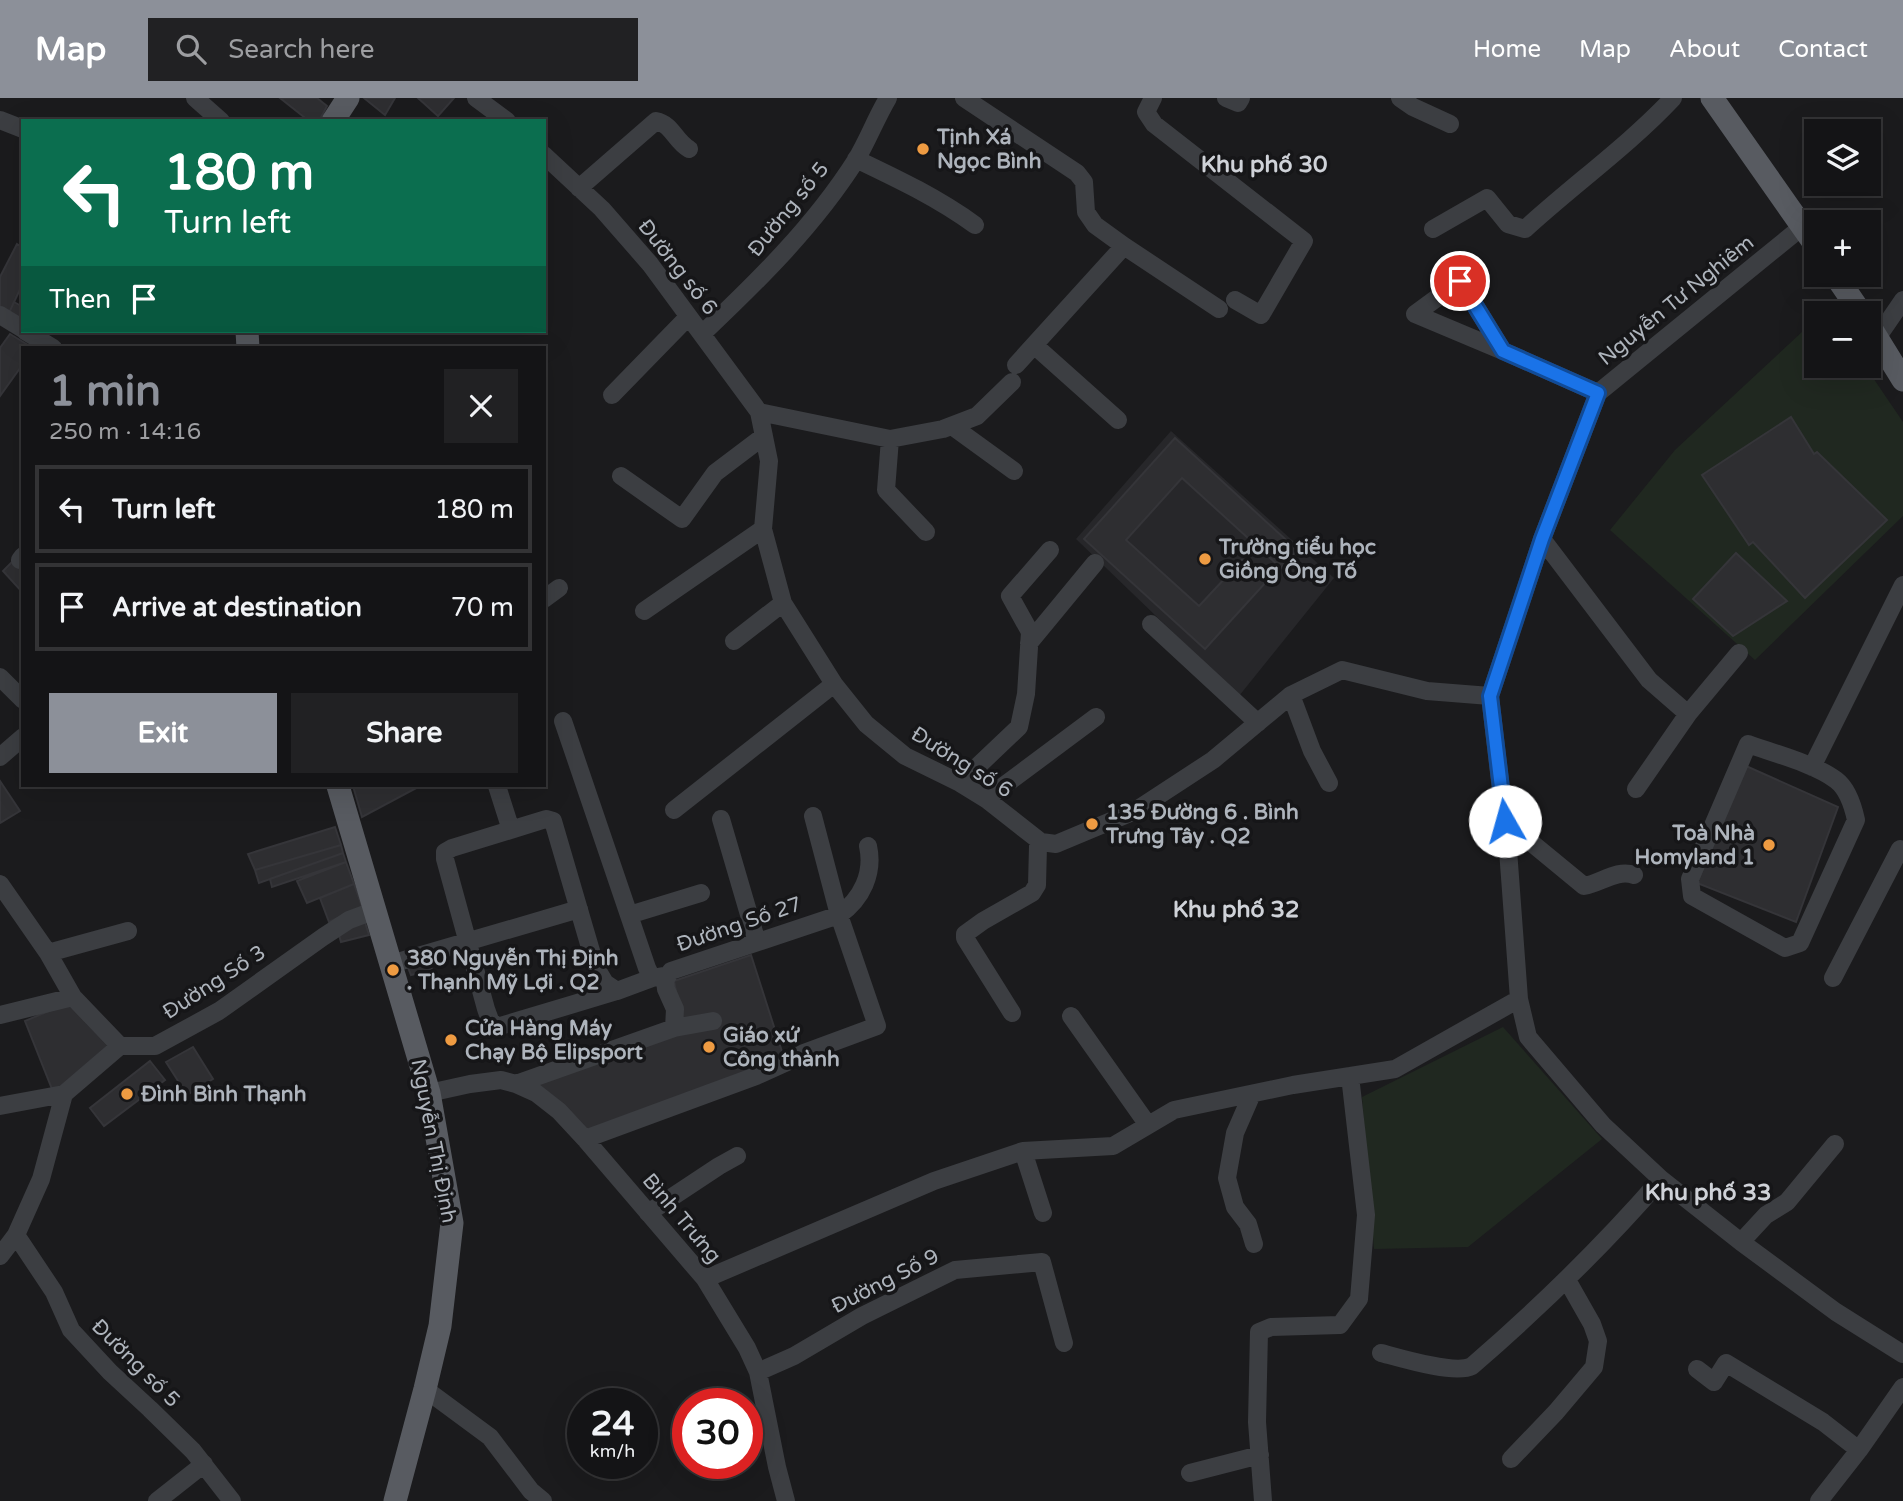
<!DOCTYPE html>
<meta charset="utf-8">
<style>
:root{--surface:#141416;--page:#212123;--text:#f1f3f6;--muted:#9d9ea1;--line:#333335;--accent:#8c9099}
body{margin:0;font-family:"Varela Round",sans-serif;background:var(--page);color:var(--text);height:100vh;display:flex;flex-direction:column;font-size:26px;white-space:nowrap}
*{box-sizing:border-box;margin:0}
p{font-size:23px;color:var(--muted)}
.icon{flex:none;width:38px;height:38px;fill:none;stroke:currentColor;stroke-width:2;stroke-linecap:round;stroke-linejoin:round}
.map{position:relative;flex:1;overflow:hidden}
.side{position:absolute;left:21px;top:248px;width:525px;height:441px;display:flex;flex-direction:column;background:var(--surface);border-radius:0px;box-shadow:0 7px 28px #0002,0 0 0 2px var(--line)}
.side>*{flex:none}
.top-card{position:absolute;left:21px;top:21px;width:525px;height:214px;border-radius:0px;box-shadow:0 7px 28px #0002,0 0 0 2px var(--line);background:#0b6e4f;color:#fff;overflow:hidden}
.buttons{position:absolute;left:1804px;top:21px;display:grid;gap:14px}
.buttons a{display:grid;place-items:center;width:77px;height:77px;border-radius:0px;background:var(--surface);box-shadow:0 7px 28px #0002,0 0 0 2px var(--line);font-size:35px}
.speed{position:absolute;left:567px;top:1290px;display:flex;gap:14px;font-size:35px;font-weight:700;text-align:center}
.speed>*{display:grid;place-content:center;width:91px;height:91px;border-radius:50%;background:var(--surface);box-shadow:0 7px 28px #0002,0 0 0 2px var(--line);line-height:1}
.speed small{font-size:18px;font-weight:400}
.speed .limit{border:10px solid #d22;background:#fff;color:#111}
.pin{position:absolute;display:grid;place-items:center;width:60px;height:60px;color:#fff;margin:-30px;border:4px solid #fff;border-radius:50%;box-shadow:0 2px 7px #0007}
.me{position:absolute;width:77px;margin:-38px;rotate:353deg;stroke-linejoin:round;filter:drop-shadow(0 0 5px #0008)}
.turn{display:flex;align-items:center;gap:24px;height:147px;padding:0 28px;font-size:32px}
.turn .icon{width:91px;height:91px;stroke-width:2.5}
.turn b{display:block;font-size:49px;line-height:60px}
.then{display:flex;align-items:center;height:66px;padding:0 28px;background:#0003;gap:14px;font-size:26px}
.round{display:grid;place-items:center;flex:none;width:74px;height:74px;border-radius:0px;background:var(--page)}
.overview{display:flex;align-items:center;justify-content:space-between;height:119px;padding:0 28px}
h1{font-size:42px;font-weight:800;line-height:52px;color:var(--accent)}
.button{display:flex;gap:14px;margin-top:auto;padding:14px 28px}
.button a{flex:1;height:80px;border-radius:0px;background:var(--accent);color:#fff;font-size:28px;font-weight:800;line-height:80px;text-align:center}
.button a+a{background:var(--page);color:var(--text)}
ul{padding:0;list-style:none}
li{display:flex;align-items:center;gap:21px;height:88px;margin:0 14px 10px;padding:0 14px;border:4px solid var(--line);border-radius:0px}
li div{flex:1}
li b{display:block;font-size:26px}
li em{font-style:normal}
header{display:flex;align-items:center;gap:42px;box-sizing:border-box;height:98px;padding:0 35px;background:var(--accent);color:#fff}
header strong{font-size:33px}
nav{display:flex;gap:38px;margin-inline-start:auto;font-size:24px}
.search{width:490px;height:63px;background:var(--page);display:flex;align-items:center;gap:18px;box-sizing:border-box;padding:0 24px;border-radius:0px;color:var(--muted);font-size:26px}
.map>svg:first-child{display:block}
</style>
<header>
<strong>Map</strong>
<div class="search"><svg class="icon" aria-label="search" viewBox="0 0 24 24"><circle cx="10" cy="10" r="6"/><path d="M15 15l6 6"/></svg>Search here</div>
<nav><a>Home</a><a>Map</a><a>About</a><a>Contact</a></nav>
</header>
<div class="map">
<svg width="1903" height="1403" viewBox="0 0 1903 1403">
<rect width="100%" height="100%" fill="#1b1b1d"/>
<path fill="#27272a" d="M1171,333L1334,480L1239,598L1076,441Z"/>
<path fill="#202820" d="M1816,221V268H1865L1903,324V418L1755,562L1610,432L1675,352Z
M1503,929L1602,1041L1468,1149L1374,1151L1362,999Z"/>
<path fill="#2e2e31" stroke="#353539" stroke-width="2" d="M280,0H317L327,8L319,23H309Z
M364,0H395L385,17Z
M418,0H454L438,18Z
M17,146L23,150V185L8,217L0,213V179Z
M14,204L23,209V226L8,217Z
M10,236L33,250H23V266L0,298V250Z
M1791,319L1814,356L1817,354L1887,422L1805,500L1753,444L1749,447L1702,377Z
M1175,340L1297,452L1281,470L1182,380L1126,442L1199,508L1242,462L1266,484L1205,551L1084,441Z
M1736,455L1787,503L1733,538L1693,501Z
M13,463L23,474V495L3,473Z
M1746,668L1838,709L1796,824L1697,785Z
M0,683L20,713L0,725Z
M353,688H420L362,719Z
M335,729L341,747L255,772L248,756Z
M341,747L343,755L259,785L255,772Z
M343,755L346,764L272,789L270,781Z
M346,764L354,786L307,805L297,783Z
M354,786L362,809L329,824L320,800Z
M364,821L369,837L341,844L338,833Z
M751,857L784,960L585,1035L533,985L682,923L674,883Z
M429,860L432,872L411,877L407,867Z
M68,905L111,950L54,996L25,923Z
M193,949L213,981L187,997L166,964Z
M150,963L165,982L104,1028L90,1010Z"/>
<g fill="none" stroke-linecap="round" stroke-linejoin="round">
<path stroke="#3c3e42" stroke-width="18" d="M195,0L221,23
M476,0L507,23
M964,0L1077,75L1084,84L1086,114L1095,127L1124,148L1219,211
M1153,0L1146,14L1154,26L1304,143L1261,217L1235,202
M1226,0L1238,5L1241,0
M1400,0L1413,9L1450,26
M0,22L23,31
M544,57L602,111L650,166L759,314L769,363L763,431L783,505L834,586L866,626L905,658L960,685L986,701L1041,744L1056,746L1135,713L1213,662L1291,597L1342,572L1427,593L1490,598
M856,61C898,81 938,100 975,127
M579,90L656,23C672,26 675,43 689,51
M1803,128L1598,295L1542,441L1490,598L1508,752L1519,901L1528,939L1603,1027L1661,1081L1741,1144L1836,1214L1903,1256
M1433,131L1487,100L1508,126L1525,131C1573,87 1629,47 1673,0
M1415,216L1503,253L1598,295
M1415,216L1460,183L1503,253
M0,217L23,231
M25,233L53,250
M702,236C758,183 814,128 856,62C868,42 876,20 888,0
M1877,240L1903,202
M1034,247L1118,322
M1016,267L1124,148
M612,297L688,219
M759,314L890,341L943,331L977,318L1012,284
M952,328L1014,373
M890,341L886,392L926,434
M621,378L682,421L715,375L764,338
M1542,441L1649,582L1688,616
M20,462L23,458
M544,501L559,490
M644,513L763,431
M1151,526L1258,625
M734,543L783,505
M1029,545L1095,465
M0,579L23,602
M1291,597L1312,653L1329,685
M563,623L647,870L652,880L663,878
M1748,646C1773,655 1815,666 1836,682C1848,691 1853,708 1856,722L1800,845L1785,850L1692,798L1690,781Z
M0,659L23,639
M1812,669L1903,487
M960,685L1019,629L1026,596L1030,534L1010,498L1050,452
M497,688L511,732
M1636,691L1688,616L1739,555
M986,701L1096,619
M674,712L834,586
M721,721L757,844
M1505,723L1584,788C1601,785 1617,771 1634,777
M0,786L48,855L73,899L120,948
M629,817L701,795
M48,855L128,833
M391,866L579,811
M1833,880L1900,751L1903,753
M617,893L497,929L490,922L486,911L445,761V754L452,750L546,721L553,723L596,870L605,885L617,893L652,880
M1012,915L965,840V836L983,823L1032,795L1037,787L1038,748L1041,744
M0,917L73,899
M1071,918L1148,1027
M674,930L713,923
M516,986L674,930L675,911L666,891L665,882L671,873L839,817C862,801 874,775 868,748
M429,995L470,986L501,982L516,986L536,995L559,1013L585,1041L705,1181L747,1250L758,1274L777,1369L786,1403
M64,996L41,1081L16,1137L54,1194L71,1232L110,1274L150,1311L193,1353L232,1403
M1252,996L1235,1035L1227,1080L1235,1109L1248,1126L1254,1146
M0,1008L64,996L120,948H155L219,913L323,839L349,822L376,812
M585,1041L756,978L787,964L804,955L877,928L839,817L813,718
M1023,1053L1043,1115
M648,1115L719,1068L737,1058
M1741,1144L1766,1117L1787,1104L1835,1046
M0,1158L16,1137
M705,1181L934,1083L1023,1053L1113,1048L1174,1012L1293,987L1395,971L1519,901
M1381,1255C1400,1260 1455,1277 1472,1268C1539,1210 1602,1149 1661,1081
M1697,1271L1714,1284L1726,1265L1823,1324L1859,1352
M758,1274L794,1258L862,1218L955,1172L1042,1164L1064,1245
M425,1291L490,1339L531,1393L543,1403
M1511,1361L1556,1314L1594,1269L1598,1243L1592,1226L1567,1182
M1190,1375L1260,1357
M157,1403L204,1366
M1263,1403L1257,1324L1259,1234L1271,1229L1340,1227L1359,1201L1366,1117L1350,978
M1819,1403L1859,1352L1903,1289"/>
<path stroke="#585b61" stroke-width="23" d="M1712,0L1816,148
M333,23L348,0
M1835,177L1861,215
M1869,227L1903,282
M247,233L248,250
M338,688L429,995L452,1125L440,1228L425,1291L395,1403"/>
</g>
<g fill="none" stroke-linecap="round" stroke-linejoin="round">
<defs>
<path id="route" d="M1460,183L1503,253L1598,295L1542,441L1490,598L1505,723"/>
</defs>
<use href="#route" stroke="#114b97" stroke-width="18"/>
<use href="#route" stroke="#1a73e8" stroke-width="12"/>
</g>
<g fill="#ee9b42" stroke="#161618" stroke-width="2.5">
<circle cx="923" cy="51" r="7"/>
<circle cx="1205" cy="461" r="7"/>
<circle cx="1092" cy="726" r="7"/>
<circle cx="1769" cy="747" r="7"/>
<circle cx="393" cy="872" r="7"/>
<circle cx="451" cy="942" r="7"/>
<circle cx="709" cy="949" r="7"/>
<circle cx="127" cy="996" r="7"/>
</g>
<g text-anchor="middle" stroke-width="7" stroke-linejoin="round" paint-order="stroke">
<g font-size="21" font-weight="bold" fill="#aeb4bc" stroke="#161618" text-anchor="start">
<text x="937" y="46">Tịnh Xá<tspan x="937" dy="24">Ngọc Bình</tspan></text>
<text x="1219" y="456">Trường tiểu học<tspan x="1219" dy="24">Giồng Ông Tố</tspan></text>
<text x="1106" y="721">135 Đường 6 . Bình<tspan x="1106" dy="24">Trưng Tây . Q2</tspan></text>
<text x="1755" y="742" text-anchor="end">Toà Nhà<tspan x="1755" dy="24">Homyland 1</tspan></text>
<text x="407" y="867">380 Nguyễn Thị Định<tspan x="407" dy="24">. Thạnh Mỹ Lợi . Q2</tspan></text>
<text x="465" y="937">Cửa Hàng Máy<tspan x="465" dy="24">Chạy Bộ Elipsport</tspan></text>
<text x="723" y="944">Giáo xứ<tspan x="723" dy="24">Công thành</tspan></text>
<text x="141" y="1003">Đình Bình Thạnh</text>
</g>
<g font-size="21" fill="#aeb4bc" stroke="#161618">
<text transform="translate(788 111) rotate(-51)" y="7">Đường số 5</text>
<text transform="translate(678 169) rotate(52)" y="7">Đường số 6</text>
<text transform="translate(1676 202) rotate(-39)" y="7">Nguyễn Tư Nghiêm</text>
<text transform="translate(962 664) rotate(32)" y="7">Đường số 6</text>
<text transform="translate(739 826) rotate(-19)" y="7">Đường Số 27</text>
<text transform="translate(214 884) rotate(-33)" y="7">Đường Số 3</text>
<text transform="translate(434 1043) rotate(79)" y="7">Nguyễn Thị Định</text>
<text transform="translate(682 1120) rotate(50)" y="7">Bình Trưng</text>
<text transform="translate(885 1183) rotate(-27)" y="7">Đường Số 9</text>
<text transform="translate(136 1265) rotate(45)" y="7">Đường số 5</text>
</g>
<g font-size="23" font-weight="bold" fill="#cfd2d8" stroke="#161618">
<text x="1264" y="74">Khu phố 30</text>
<text x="1236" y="819">Khu phố 32</text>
<text x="1708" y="1102">Khu phố 33</text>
</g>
</g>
</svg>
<div class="buttons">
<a><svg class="icon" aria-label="layers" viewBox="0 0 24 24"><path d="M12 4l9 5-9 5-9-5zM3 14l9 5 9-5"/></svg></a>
<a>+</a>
<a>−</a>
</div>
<div class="speed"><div>24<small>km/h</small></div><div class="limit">30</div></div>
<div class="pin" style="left:1460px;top:183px;background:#d93025"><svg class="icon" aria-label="arrive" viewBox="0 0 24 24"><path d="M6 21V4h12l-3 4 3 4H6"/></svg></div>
<svg class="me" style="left:1505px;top:723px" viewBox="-20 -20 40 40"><circle r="19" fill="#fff"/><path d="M0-13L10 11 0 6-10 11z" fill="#1a73e8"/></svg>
<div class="top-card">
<div class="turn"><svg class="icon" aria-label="left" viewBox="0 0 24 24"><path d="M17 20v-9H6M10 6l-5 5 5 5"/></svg><div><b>180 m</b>Turn left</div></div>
<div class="then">Then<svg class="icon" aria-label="arrive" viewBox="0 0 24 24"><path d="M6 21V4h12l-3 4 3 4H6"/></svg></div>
</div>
<section class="side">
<div class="overview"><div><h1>1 min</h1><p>250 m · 14:16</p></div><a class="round"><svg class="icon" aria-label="close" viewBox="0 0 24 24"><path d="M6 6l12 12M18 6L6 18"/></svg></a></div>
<ul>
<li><svg class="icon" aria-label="left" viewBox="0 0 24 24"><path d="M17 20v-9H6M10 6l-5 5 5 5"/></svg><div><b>Turn left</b></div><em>180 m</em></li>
<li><svg class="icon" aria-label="arrive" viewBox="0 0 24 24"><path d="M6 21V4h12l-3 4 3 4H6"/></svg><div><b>Arrive at destination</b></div><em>70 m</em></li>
</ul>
<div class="button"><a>Exit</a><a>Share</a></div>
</section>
</div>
